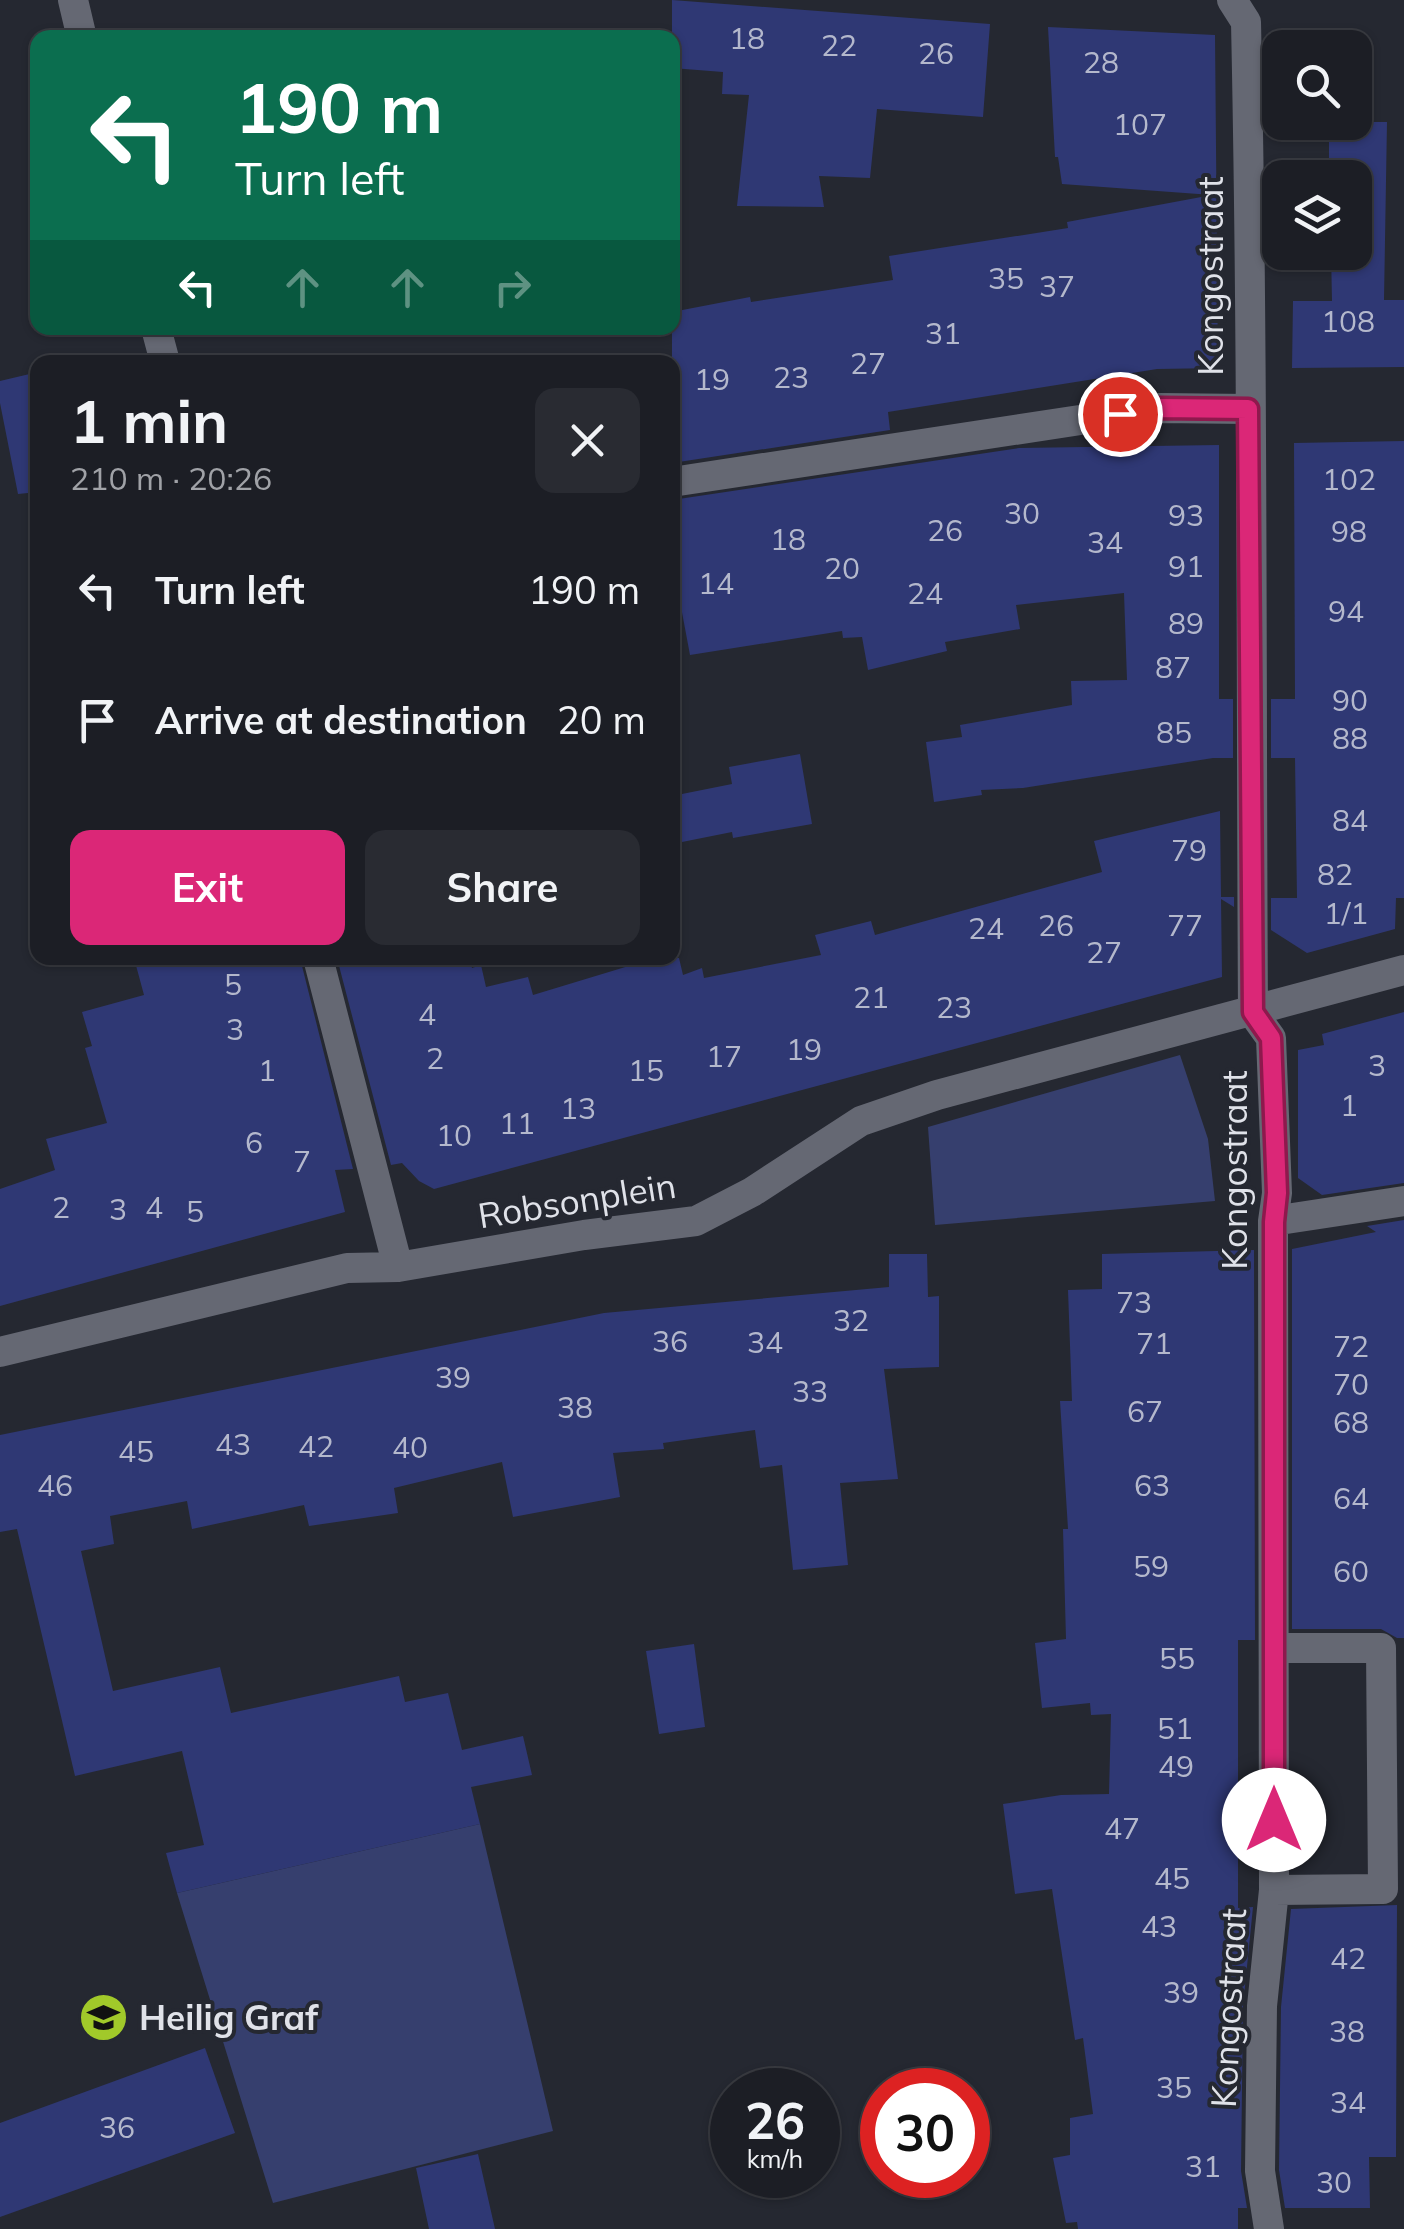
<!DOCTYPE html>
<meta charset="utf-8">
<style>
:root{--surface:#1c1e25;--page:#292b32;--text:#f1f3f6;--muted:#a0a2a7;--line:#3a3c42;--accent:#db2777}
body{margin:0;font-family:Mulish,sans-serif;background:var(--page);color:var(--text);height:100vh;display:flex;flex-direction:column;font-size:38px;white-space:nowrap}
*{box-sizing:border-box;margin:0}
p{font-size:32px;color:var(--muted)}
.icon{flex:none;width:55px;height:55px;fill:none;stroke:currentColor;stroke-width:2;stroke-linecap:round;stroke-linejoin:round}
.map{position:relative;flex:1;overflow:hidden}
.side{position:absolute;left:30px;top:355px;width:650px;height:610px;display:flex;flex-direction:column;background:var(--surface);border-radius:20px;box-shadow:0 2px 8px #0004,0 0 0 2px var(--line)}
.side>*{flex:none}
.hud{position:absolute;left:30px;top:30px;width:650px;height:305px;border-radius:20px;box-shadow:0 2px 8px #0004,0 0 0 2px var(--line);background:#0b6e4f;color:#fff;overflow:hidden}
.tools{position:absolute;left:1262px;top:30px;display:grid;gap:20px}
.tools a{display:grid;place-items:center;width:110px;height:110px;border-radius:20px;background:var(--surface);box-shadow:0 2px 8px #0004,0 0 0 2px var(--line);font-size:50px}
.speed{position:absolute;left:710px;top:2068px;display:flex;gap:20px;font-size:50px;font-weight:700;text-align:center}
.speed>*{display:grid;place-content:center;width:130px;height:130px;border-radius:50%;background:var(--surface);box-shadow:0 2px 8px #0004,0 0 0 2px var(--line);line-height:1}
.speed small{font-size:25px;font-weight:400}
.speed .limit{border:15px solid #d22;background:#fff;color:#111}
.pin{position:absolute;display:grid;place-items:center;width:85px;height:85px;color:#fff;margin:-42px;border:5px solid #fff;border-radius:50%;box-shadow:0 2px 10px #0007}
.me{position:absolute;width:110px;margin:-55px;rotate:0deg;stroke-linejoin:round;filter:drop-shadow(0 0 8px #0008)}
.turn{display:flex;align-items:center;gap:35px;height:210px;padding:0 40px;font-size:45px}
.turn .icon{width:130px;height:130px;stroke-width:2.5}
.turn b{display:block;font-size:70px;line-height:85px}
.lanes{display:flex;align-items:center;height:95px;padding:0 40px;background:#0003;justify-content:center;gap:50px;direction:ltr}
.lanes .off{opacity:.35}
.round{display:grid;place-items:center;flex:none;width:105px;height:105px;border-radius:20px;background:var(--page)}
.headline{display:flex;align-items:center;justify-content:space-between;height:170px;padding:0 40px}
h1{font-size:60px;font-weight:700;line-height:75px}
.action{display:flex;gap:20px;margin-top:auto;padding:20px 40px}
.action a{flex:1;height:115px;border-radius:20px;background:var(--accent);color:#fff;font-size:40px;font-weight:700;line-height:115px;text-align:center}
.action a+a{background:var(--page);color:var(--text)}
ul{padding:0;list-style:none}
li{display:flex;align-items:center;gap:30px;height:130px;padding:0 40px}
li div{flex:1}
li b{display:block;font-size:38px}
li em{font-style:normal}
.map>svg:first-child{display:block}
</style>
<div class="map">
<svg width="1404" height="2229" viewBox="0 0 1404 2229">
<rect width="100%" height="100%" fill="#252831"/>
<path fill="#363f6e" d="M1180,1055L1208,1139L1215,1201L935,1225L928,1127Z
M480,1824L553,2131L273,2203L177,1893Z"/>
<path fill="#2f3874" d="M672,0L990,24L983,117L877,109L870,178L819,176L824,207L737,206L749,95L722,94L723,72L672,68Z
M1048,27L1215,35L1218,368L1157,369L888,412L890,430L672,463V312L750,297L751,302L893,280L889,256L1068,228L1067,222L1212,195L1062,184L1058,157H1055Z
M1329,122H1387L1384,300H1404V367L1292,368L1293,301H1332L1331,252H1355V178H1329Z
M38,372V492L18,494L0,403V381Z
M1404,441V898H1396L1395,929L1307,953L1271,930V898H1297L1295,758H1271V699H1295L1294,443Z
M1219,445V699H1233V758H1213L1023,788L981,790L982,795L934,802L926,742L962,737L960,725L1072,705L1071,681L1127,680L1124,593L1016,605L1020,629L945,642L947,651L868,670L862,637L843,638L842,631L690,655L681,607L672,608V500L1019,448Z
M800,754L812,824L733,838L732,832L672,844V796L732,784L729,767Z
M1220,811L1221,897H1234V907L1221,899L1222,977L434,1189L419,1181L402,1163L391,1165L337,958H469L472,968L481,965L486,987L528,977L533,995L655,958H679L683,975L702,968L704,978L821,955L815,935L871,921L875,935L1102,872L1094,841Z
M134,958H300L353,1169L335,1170L345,1212L0,1306V1189L55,1170L46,1139L107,1123L85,1048L92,1046L82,1012L144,995Z
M1404,1012V1183L1322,1195L1298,1178V1050L1324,1045L1322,1034Z
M1404,1220V1638H1397L1381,1629H1292V1249L1376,1232L1367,1226Z
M1254,1250L1255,1640H1238V1908L1253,1907L1243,2006L1241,2171L1247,2208H1238V2229H1078L1077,2222L1066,2223L1053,2158L1070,2155V2118L1093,2114L1083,2038L1075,2040L1052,1889L1015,1894L1003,1804L1061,1795L1109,1794L1111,1714L1091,1715L1090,1703L1042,1708L1035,1643L1066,1639L1063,1529H1068L1060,1401H1072L1068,1290L1102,1289V1254Z
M889,1254H927L928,1297L939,1296V1367L884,1369L898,1479L840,1483L848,1565L793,1570L782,1465L760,1468L755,1430L663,1443L664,1449L613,1453L620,1497L513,1517L502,1462L394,1488L398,1513L309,1526L304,1505L192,1529L187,1501L110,1516L114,1544L81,1551L113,1691L220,1667L231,1713L399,1676L405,1702L448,1693L462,1750L523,1736L532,1775L471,1787L480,1824L177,1893L166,1853L204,1845L182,1751L75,1776L17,1529L0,1532V1435L604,1313L889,1287Z
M694,1644L705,1727L659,1734L646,1651Z
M1397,1905L1396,2157H1369L1370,2208H1285L1279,2170L1281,2007L1291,1909Z
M205,2048L235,2133L0,2217V2123Z
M478,2154L495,2229H429L416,2168Z"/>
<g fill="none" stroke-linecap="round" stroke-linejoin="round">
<path stroke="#656873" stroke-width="30" d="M73,0L82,38
M1232,0L1246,22C1253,352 1251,682 1253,1013L1271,1038L1277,1193L1273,1221L1274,1890L1262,2006L1260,2171L1269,2229
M156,328L165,362
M672,482L1159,408L1249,409
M318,958L398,1267
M1273,1221L1404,1201
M0,1352L347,1268L398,1267L584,1235L696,1221L752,1192L861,1121L937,1095L1404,970
M1274,1890L1383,1889L1381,1648H1275"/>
</g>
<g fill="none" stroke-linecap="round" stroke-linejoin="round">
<defs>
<path id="route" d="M1120,414L1159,408L1248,409L1253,1012L1271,1038L1277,1193L1274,1222V1820"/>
</defs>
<use href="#route" stroke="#8e194d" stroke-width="25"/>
<use href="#route" stroke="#db2777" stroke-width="18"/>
</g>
<defs>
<symbol id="school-disc" viewBox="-11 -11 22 22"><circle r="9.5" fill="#a1c92a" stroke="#252831"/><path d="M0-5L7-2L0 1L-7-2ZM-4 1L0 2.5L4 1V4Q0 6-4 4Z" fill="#111"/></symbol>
</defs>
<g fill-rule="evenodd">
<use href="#school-disc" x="76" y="1990" width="55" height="55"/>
</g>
<g text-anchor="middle" stroke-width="8" stroke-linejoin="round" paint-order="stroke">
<g font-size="30" fill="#b4b8cc">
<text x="747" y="49">18</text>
<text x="839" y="56">22</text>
<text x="936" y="64">26</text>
<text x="1101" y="73">28</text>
<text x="1140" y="135">107</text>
<text x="1006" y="289">35</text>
<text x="1057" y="297">37</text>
<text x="1348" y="332">108</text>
<text x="943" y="344">31</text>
<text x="868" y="374">27</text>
<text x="791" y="388">23</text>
<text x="712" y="390">19</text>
<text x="1349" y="490">102</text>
<text x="1022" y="524">30</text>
<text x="1186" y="526">93</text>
<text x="945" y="541">26</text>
<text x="1349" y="542">98</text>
<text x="788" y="550">18</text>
<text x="1105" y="553">34</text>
<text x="1186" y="577">91</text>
<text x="842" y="579">20</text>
<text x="716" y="594">14</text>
<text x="925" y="604">24</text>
<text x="1346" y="622">94</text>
<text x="1186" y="634">89</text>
<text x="1173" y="678">87</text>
<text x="1350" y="711">90</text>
<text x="1174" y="743">85</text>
<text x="1350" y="749">88</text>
<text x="1350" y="831">84</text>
<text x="1189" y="861">79</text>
<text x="1335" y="885">82</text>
<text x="1346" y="924">1/1</text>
<text x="1056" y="936">26</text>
<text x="1185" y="936">77</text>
<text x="986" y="939">24</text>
<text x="1104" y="963">27</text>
<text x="233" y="995">5</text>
<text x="871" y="1008">21</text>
<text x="954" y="1018">23</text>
<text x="427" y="1025">4</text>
<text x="235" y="1040">3</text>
<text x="804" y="1060">19</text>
<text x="724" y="1067">17</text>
<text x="435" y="1069">2</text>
<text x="1377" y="1076">3</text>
<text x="267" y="1081">1</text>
<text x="646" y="1081">15</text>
<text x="1349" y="1116">1</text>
<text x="578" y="1119">13</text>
<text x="517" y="1134">11</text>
<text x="454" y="1146">10</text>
<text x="254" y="1153">6</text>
<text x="302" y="1172">7</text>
<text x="61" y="1218">2</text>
<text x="154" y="1218">4</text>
<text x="118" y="1220">3</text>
<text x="195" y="1222">5</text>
<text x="1134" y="1313">73</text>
<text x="851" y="1331">32</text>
<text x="670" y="1352">36</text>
<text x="765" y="1353">34</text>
<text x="1154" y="1354">71</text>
<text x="1351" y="1357">72</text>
<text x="453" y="1388">39</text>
<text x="1351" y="1395">70</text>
<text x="810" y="1402">33</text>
<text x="575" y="1418">38</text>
<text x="1145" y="1422">67</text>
<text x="1351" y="1433">68</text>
<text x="233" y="1455">43</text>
<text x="316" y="1457">42</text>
<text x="410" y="1458">40</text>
<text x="136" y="1462">45</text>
<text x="55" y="1496">46</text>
<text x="1152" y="1496">63</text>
<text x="1351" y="1509">64</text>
<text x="1151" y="1577">59</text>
<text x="1351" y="1582">60</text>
<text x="1177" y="1669">55</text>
<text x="1175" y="1739">51</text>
<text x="1176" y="1777">49</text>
<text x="1122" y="1839">47</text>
<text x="1172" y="1889">45</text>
<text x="1159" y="1937">43</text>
<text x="1348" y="1969">42</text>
<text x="1181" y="2003">39</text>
<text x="1347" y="2042">38</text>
<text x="1174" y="2098">35</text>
<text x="1348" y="2113">34</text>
<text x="117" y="2138">36</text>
<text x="1203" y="2177">31</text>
<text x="1334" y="2193">30</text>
</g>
<g font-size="35" fill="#e0e2e9" stroke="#252831">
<text transform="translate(1211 276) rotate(-90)" y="12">Kongostraat</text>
<text transform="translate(1235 1170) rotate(-90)" y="12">Kongostraat</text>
<text transform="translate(577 1201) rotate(-9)" y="12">Robsonplein</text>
<text transform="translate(1229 2008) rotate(-87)" y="12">Kongostraat</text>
</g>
<g font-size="35" font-weight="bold" fill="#e0e2e9" stroke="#252831" text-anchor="start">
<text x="139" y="2030">Heilig Graf</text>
</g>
</g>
</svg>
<div class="tools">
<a><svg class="icon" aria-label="search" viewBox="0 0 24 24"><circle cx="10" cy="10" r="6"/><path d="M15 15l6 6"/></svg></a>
<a><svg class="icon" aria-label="layers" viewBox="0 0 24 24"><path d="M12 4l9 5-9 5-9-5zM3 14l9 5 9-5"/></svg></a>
</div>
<div class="speed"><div>26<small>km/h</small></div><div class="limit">30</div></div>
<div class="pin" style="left:1120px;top:414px;background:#d93025"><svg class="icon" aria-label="arrive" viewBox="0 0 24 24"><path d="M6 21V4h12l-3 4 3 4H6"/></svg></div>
<svg class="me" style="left:1274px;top:1820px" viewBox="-20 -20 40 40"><circle r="19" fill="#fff"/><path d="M0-13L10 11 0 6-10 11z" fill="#db2777"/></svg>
<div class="hud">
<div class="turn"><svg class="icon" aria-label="left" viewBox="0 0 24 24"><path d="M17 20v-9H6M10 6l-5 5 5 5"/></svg><div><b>190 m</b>Turn left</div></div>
<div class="lanes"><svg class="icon" aria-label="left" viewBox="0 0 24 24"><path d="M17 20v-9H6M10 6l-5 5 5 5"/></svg><svg class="icon off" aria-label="ahead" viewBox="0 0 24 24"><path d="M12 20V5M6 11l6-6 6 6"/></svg><svg class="icon off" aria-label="ahead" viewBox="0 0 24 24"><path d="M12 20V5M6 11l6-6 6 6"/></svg><svg class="icon off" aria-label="right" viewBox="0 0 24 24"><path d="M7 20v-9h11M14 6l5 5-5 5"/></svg></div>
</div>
<section class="side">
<div class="headline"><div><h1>1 min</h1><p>210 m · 20:26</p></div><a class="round"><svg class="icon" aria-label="close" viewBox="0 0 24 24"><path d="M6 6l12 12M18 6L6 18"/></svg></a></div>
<ul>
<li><svg class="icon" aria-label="left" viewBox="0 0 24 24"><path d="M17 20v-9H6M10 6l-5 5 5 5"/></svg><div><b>Turn left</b></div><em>190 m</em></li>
<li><svg class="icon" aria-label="arrive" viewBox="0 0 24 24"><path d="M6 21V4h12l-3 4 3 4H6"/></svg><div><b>Arrive at destination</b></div><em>20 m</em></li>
</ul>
<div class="action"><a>Exit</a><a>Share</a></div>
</section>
</div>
